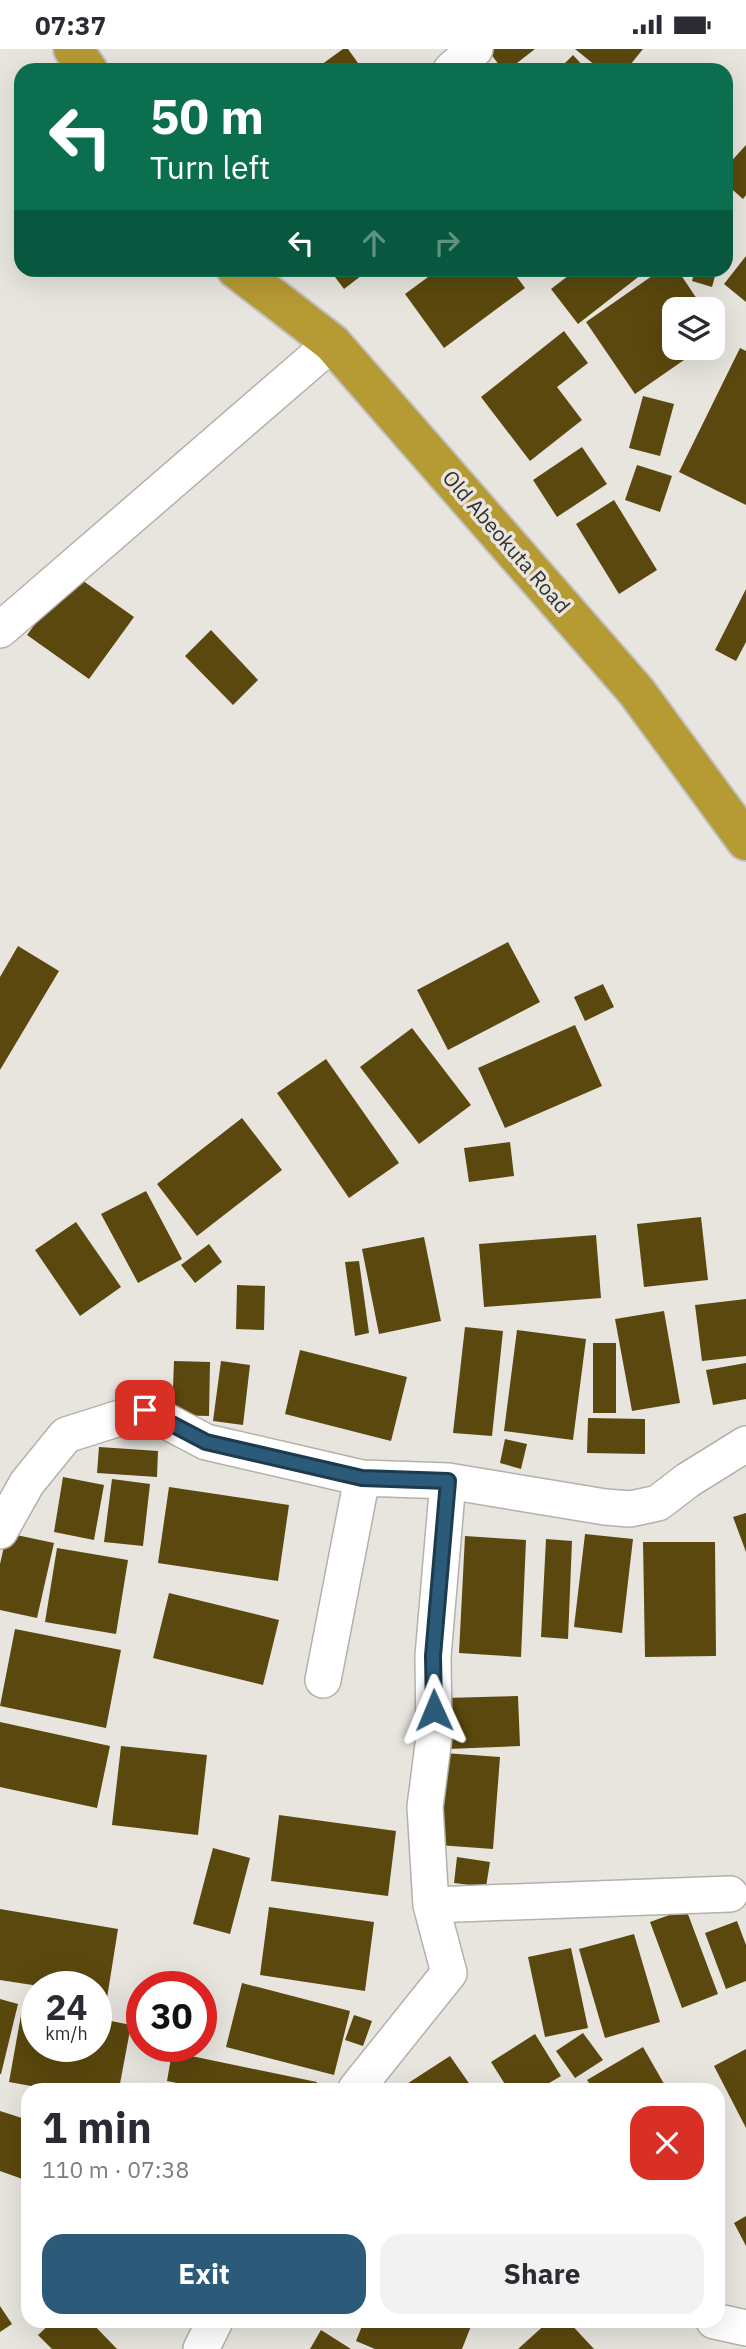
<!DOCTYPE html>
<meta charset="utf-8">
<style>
:root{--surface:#fff;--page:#f2f2f3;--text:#2b2b33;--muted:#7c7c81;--accent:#2b5b79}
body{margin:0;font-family:"IBM Plex Sans",sans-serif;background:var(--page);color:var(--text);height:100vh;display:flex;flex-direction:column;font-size:26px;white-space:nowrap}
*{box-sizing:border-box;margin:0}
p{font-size:23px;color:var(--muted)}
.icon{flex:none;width:38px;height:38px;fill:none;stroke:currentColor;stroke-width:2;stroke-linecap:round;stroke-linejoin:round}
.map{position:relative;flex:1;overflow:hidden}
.details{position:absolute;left:21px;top:2034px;width:704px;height:245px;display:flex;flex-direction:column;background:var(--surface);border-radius:21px;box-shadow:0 7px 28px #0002}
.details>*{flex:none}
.top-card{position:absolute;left:14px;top:14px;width:719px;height:214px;border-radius:21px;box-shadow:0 7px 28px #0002;background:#0b6e4f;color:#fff;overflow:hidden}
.tools{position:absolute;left:662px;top:248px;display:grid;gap:14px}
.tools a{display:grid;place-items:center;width:63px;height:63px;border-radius:14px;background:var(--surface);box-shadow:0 7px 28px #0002;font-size:35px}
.speed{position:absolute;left:21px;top:1922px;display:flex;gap:14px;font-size:35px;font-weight:700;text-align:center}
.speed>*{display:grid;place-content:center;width:91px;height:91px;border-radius:50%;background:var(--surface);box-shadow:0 7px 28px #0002;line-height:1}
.speed small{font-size:18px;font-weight:400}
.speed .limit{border:10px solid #d22;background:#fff;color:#111}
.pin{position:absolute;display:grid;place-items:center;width:60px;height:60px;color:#fff;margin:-30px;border-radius:14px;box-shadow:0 4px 10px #0006}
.me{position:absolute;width:77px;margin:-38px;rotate:359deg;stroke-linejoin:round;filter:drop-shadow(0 0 5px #0008)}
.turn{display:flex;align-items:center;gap:24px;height:147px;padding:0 21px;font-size:32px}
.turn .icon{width:91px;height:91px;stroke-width:2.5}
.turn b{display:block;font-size:49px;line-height:60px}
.lanes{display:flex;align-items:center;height:66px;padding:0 21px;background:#0003;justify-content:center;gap:35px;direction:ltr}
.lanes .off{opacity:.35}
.round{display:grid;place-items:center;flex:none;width:74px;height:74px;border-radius:21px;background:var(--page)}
.summary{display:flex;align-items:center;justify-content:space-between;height:119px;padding:0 21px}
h1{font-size:42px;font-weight:700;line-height:52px}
.action{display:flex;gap:14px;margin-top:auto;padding:14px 21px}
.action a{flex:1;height:80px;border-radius:21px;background:var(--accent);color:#fff;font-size:28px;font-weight:700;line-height:80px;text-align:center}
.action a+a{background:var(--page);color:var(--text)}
.status{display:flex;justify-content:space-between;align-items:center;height:49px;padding:0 35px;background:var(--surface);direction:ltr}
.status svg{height:19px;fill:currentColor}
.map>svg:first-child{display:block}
</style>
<div class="status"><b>07:37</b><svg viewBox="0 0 49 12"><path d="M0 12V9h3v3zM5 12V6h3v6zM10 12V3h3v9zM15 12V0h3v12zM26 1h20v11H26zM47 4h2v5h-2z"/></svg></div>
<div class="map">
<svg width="746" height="2300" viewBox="0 0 746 2300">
<rect width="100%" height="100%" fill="#e7e5de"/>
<path fill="#5b480e" d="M343,0H348L363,21H314Z
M487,0H535L508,21H503Z
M575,0H643L626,21H601Z
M573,6L587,21H558Z
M746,96V146L743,150L726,135V118Z
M746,207V253L724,235Z
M329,220H370L344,240Z
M439,220H511L525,239L444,299L405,245Z
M577,220H639L642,225L578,275L551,240Z
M662,220H677L701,256L694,261H674V275L664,282L684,311L635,345L586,273Z
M695,220H717L712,238L692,232Z
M564,282L588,314L557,338L582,371L530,412L481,348Z
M740,299L746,302V456L679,423Z
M643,347L674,355L660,407L629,399Z
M582,398L607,435L557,468L533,431Z
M637,416L672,427L660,463L625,451Z
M614,451L657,521L619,545L576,475Z
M72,524L134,568L89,630L27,586Z
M746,540V593L736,612L715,601Z
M211,581L258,631L233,656L185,607Z
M508,893L540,953L448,1001L417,941Z
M18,897L59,922L0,1021V928Z
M603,935L614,958L585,972L574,948Z
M575,976L602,1037L505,1079L478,1019Z
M412,979L471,1056L419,1095L360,1018Z
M326,1010L399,1114L349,1149L277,1044Z
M242,1069L282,1121L197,1187L157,1135Z
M510,1093L514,1127L469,1133L464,1099Z
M146,1142L182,1210L138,1234L101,1165Z
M701,1168L708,1231L644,1238L637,1175Z
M76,1173L121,1238L80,1267L35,1201Z
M596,1186L601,1249L484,1258L479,1195Z
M424,1188L441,1272L379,1285L362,1200Z
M209,1195L222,1213L195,1234L181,1216Z
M359,1212L369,1284L355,1287L345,1213Z
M237,1236L265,1237L264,1281L236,1280Z
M746,1250V1307L702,1312L695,1256Z
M664,1262L680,1354L632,1362L615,1270Z
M465,1278L503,1282L492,1387L453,1384Z
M517,1281L586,1290L573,1391L504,1382Z
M593,1294H616V1364H593Z
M300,1301L407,1328L391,1392L285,1365Z
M174,1312L210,1313L209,1367L172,1366Z
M221,1312L250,1316L243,1376L213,1372Z
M746,1314V1350L713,1356L706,1321Z
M588,1369L645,1370V1405L587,1404Z
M505,1390L527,1395L521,1420L500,1414Z
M99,1398L158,1402L157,1428L97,1424Z
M63,1428L104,1436L94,1491L54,1483Z
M112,1430L150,1435L143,1497L104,1493Z
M169,1438L289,1456L278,1532L158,1514Z
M746,1464V1503L733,1468Z
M7,1484L54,1494L37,1569L0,1561V1515Z
M585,1485L633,1490L622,1584L574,1578Z
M465,1487L526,1491L521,1608L459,1604Z
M546,1490L572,1492L568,1590L541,1588Z
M643,1493H715L716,1607L645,1608Z
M57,1499L128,1511L116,1585L45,1573Z
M169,1544L279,1571L263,1636L153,1609Z
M15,1580L121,1601L106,1679L0,1657Z
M518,1647L520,1697L447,1700L444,1649Z
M0,1673L110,1697L97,1759L0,1738Z
M121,1697L207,1706L198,1786L112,1776Z
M444,1704L500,1708L493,1800L438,1796Z
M279,1766L396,1782L388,1847L271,1832Z
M213,1799L250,1809L230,1885L193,1875Z
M457,1808L490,1813L486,1838L454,1834Z
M269,1858L374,1873L365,1942L260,1926Z
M0,1860L118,1880L107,1949L96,1947V1937H39L0,1931Z
M686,1860L718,1945L682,1959L650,1873Z
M737,1872L746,1896V1932L726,1940L705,1884Z
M634,1885L660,1973L605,1989L579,1900Z
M571,1899L588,1979L545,1988L528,1908Z
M242,1934L350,1962L334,2026L226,1998Z
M0,1950L18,1955L1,2025H0Z
M23,1955L37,1957V1997H96V1969L131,1976L119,2040H48L9,2033Z
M354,1966L372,1972L363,1997L345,1991Z
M583,1984L603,2011L575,2029L556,2002Z
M535,1985L561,2027L539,2040H508L491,2013Z
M643,1998L667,2040H593L587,2031Z
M746,2000V2079L714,2017Z
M172,2003L317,2033L315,2040H207L167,2032Z
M450,2007L473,2040H399Z
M0,2062L28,2071V2132L0,2122Z
M746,2167V2197L734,2174Z
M0,2257L12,2275L0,2283Z
M53,2272H90L117,2300H52L38,2286Z
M364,2272H473L462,2300H375L356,2292Z
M549,2272H568L594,2300H518Z
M321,2281L351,2300H310Z"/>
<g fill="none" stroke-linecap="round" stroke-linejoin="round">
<defs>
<path id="minor" d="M451,21L475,0
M0,581L332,294
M0,1482L27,1434L66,1386L145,1361L206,1393L362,1429L448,1432L605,1458L630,1460L658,1454L688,1431L746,1395
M323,1631L362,1429
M431,1856L730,1845
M356,2040L449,1924L431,1856L425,1758L434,1688L433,1607L448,1432
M714,2272L746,2279
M201,2300L215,2272"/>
<path id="trunk" d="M73,0L88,21
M236,220L332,294L636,642L746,792"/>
</defs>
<use href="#minor" stroke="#b3b1ab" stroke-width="38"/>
<use href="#trunk" stroke="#c1c1c0" stroke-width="42"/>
<use href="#minor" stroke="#fff" stroke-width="35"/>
<use href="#trunk" stroke="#b69a33" stroke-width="38"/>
</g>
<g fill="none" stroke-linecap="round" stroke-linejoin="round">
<defs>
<path id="route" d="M145,1361L206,1393L362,1429L448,1432L433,1607L434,1661"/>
</defs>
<use href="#route" stroke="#1c3b4f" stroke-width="18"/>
<use href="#route" stroke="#2b5b79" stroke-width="12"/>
</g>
<g text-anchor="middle" stroke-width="7" stroke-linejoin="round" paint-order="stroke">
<g font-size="21" fill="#31302d" stroke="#e7e5de">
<text transform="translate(506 493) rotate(49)" y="7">Old Abeokuta Road</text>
</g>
</g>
</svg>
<div class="tools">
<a><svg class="icon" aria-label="layers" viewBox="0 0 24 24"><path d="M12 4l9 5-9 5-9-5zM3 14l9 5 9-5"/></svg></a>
</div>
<div class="speed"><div>24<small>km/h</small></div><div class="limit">30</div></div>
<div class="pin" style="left:145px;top:1361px;background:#d93025"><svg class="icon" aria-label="arrive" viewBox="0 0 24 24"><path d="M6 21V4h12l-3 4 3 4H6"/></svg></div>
<svg class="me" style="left:434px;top:1661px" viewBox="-20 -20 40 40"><path d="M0-17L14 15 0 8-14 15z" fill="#2b5b79" stroke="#fff" stroke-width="4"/></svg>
<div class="top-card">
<div class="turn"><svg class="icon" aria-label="left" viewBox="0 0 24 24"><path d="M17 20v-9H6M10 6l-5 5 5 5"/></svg><div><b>50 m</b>Turn left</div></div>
<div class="lanes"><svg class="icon" aria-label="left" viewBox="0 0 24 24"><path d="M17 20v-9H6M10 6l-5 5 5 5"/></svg><svg class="icon off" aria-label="ahead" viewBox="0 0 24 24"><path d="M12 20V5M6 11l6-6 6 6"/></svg><svg class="icon off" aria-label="right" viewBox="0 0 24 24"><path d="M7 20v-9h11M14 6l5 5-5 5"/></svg></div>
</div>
<section class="details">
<div class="summary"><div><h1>1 min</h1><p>110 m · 07:38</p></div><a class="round" style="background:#d93025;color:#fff"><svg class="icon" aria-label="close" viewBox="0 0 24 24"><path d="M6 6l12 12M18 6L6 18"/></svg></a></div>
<div class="action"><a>Exit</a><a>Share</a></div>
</section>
</div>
